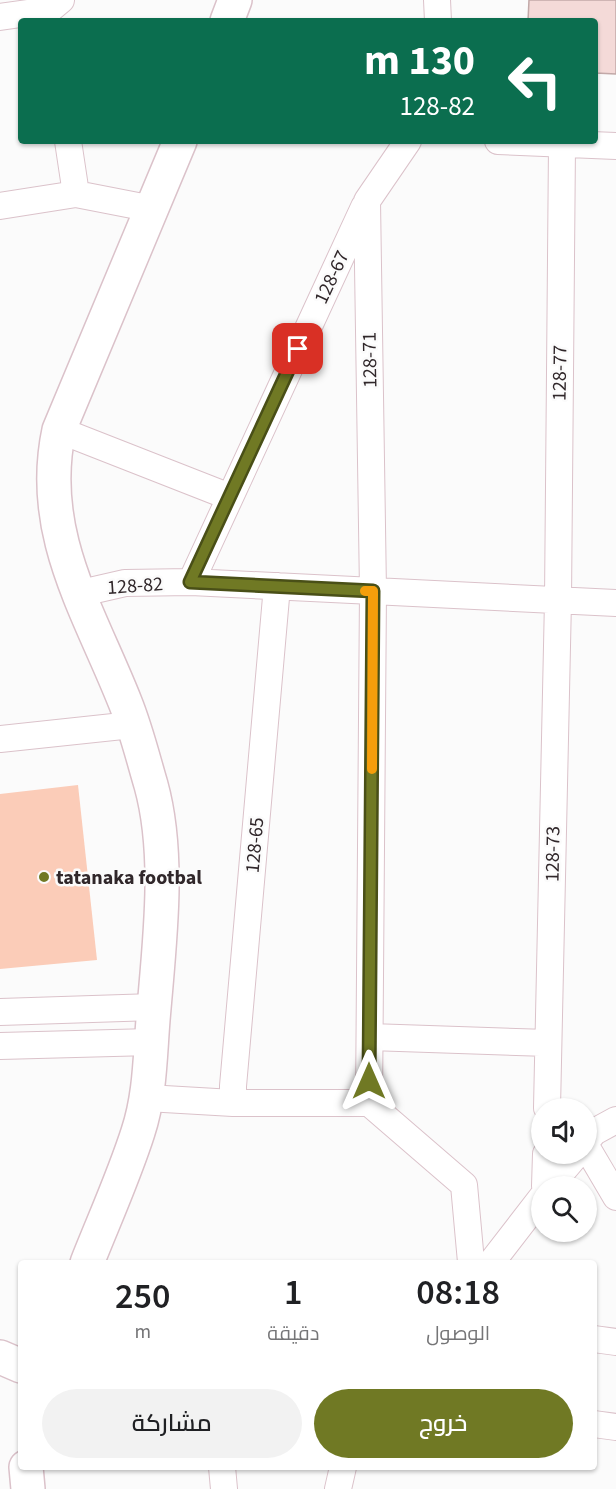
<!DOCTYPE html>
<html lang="ar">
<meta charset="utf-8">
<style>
:root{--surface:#fff;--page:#f2f2f2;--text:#202124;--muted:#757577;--accent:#707924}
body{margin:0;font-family:"Source Sans 3",Cairo,sans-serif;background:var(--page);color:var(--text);direction:rtl;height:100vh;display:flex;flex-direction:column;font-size:22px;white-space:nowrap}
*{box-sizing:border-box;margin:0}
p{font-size:20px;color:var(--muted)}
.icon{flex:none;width:33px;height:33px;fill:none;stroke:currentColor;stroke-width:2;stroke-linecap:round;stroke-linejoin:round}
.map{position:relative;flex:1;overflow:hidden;direction:ltr}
.panel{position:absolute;left:18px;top:1260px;width:579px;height:210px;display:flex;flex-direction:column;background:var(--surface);border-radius:6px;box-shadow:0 2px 4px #0004;direction:rtl}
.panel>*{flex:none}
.guide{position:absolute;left:18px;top:18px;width:580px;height:126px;border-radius:6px;box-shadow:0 2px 4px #0004;direction:rtl;background:#0b6e4f;color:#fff;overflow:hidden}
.fabs{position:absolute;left:531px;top:1098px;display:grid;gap:12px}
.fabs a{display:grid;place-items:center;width:66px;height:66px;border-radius:50%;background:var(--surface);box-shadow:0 2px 4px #0004;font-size:30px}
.pin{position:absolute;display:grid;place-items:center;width:51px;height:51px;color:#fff;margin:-26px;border-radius:12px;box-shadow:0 3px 9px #0006}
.me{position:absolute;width:66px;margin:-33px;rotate:0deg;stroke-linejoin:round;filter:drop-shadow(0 0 4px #0008)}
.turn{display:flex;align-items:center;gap:21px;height:126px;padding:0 24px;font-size:27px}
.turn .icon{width:78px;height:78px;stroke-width:2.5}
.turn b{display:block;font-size:42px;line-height:51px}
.eta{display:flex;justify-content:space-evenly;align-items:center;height:102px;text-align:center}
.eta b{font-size:36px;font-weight:600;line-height:42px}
.cta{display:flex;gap:12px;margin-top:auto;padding:12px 24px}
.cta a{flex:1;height:69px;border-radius:36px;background:var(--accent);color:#fff;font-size:24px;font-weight:600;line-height:69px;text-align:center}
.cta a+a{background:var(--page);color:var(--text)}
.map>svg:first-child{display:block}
</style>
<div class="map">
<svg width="616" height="1489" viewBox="0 0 616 1489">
<rect width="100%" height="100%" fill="#fbfbfb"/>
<path fill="#fbccb8" d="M78,785L97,960L0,969V794Z"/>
<path fill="#f4dad8" stroke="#c2a9a8" stroke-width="1.5" d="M529,0H616V74L596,73V21H528Z"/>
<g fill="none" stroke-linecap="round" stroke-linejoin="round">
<defs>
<path id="street" d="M437,0L438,21
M0,17L49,10L61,0
M68,141L76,194
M498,141L616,146
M0,206L76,194L153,209
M59,430L230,497
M191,582L364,207
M77,594L125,583L191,582L616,603
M0,739L132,725
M0,1012L154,1007
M370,1037L548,1043
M0,1046L151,1042
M147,1098L233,1103H369
M233,1103V1086L277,586
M369,1103L373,591L367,201L408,141
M369,1103L464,1185L471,1262L474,1263
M547,1108L558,600L562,145
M586,1142L594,1132L616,1120
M586,1146L616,1197
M545,1186L546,1154
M550,1186L577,1154
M491,1263L542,1197
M594,1339L616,1342
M594,1424L616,1427
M222,1467L224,1489
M338,1489L343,1467"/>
<path id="secondary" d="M227,21L235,0
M87,1263C104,1220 124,1176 138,1132C150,1096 150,1057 153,1020C159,946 171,857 151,785C143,758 136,729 125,702C89,611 37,533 59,430L180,141
M0,1357L21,1366
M26,1467L28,1489"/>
</defs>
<use href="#street" stroke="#dbc2ca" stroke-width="28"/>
<use href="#secondary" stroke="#dbc2ca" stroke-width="36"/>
<use href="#street" stroke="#fff" stroke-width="26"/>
<use href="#secondary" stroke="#fff" stroke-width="33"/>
</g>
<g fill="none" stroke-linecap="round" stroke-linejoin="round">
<defs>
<path id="route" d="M298,349L190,582L373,591L369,1081"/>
</defs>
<use href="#route" stroke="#494f17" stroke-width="15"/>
<use href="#route" stroke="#707924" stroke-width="10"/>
<path stroke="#f59e0b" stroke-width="10" d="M365,591H373L372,769"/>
</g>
<circle fill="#707924" stroke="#fbfbfb" stroke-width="2" cx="44" cy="877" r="6"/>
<g text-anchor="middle" stroke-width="5" stroke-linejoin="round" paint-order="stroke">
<g font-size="20" fill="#30272a" stroke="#fbfbfb">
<text transform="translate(331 277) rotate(-65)" y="7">128-67</text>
<text transform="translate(369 360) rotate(-91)" y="7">128-71</text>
<text transform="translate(559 373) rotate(-89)" y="7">128-77</text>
<text transform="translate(135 585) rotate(-4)" y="7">128-82</text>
<text transform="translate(254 845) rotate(-85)" y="7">128-65</text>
<text transform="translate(552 854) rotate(-89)" y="7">128-73</text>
</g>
<g font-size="20" font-weight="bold" fill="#30272a" stroke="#fbfbfb" text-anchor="start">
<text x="56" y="884">tatanaka footbal</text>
</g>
</g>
</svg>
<div class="fabs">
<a><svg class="icon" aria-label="sound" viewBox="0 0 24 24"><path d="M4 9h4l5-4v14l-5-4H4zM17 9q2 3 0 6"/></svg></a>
<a><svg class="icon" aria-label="search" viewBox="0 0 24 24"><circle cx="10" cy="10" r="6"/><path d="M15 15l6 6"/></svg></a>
</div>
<div class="pin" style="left:298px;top:349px;background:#d93025"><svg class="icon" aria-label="arrive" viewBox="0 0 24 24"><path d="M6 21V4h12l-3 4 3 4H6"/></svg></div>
<svg class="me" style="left:369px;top:1081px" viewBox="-20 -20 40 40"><path d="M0-17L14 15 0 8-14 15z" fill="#707924" stroke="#fff" stroke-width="4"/></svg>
<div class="guide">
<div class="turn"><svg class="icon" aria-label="left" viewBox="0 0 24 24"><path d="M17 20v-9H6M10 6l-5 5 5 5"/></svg><div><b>130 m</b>128-82</div></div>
</div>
<section class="panel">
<div class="eta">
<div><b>08:18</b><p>الوصول</p></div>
<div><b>1</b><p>دقيقة</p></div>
<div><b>250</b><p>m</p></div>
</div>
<div class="cta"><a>خروج</a><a>مشاركة</a></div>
</section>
</div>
